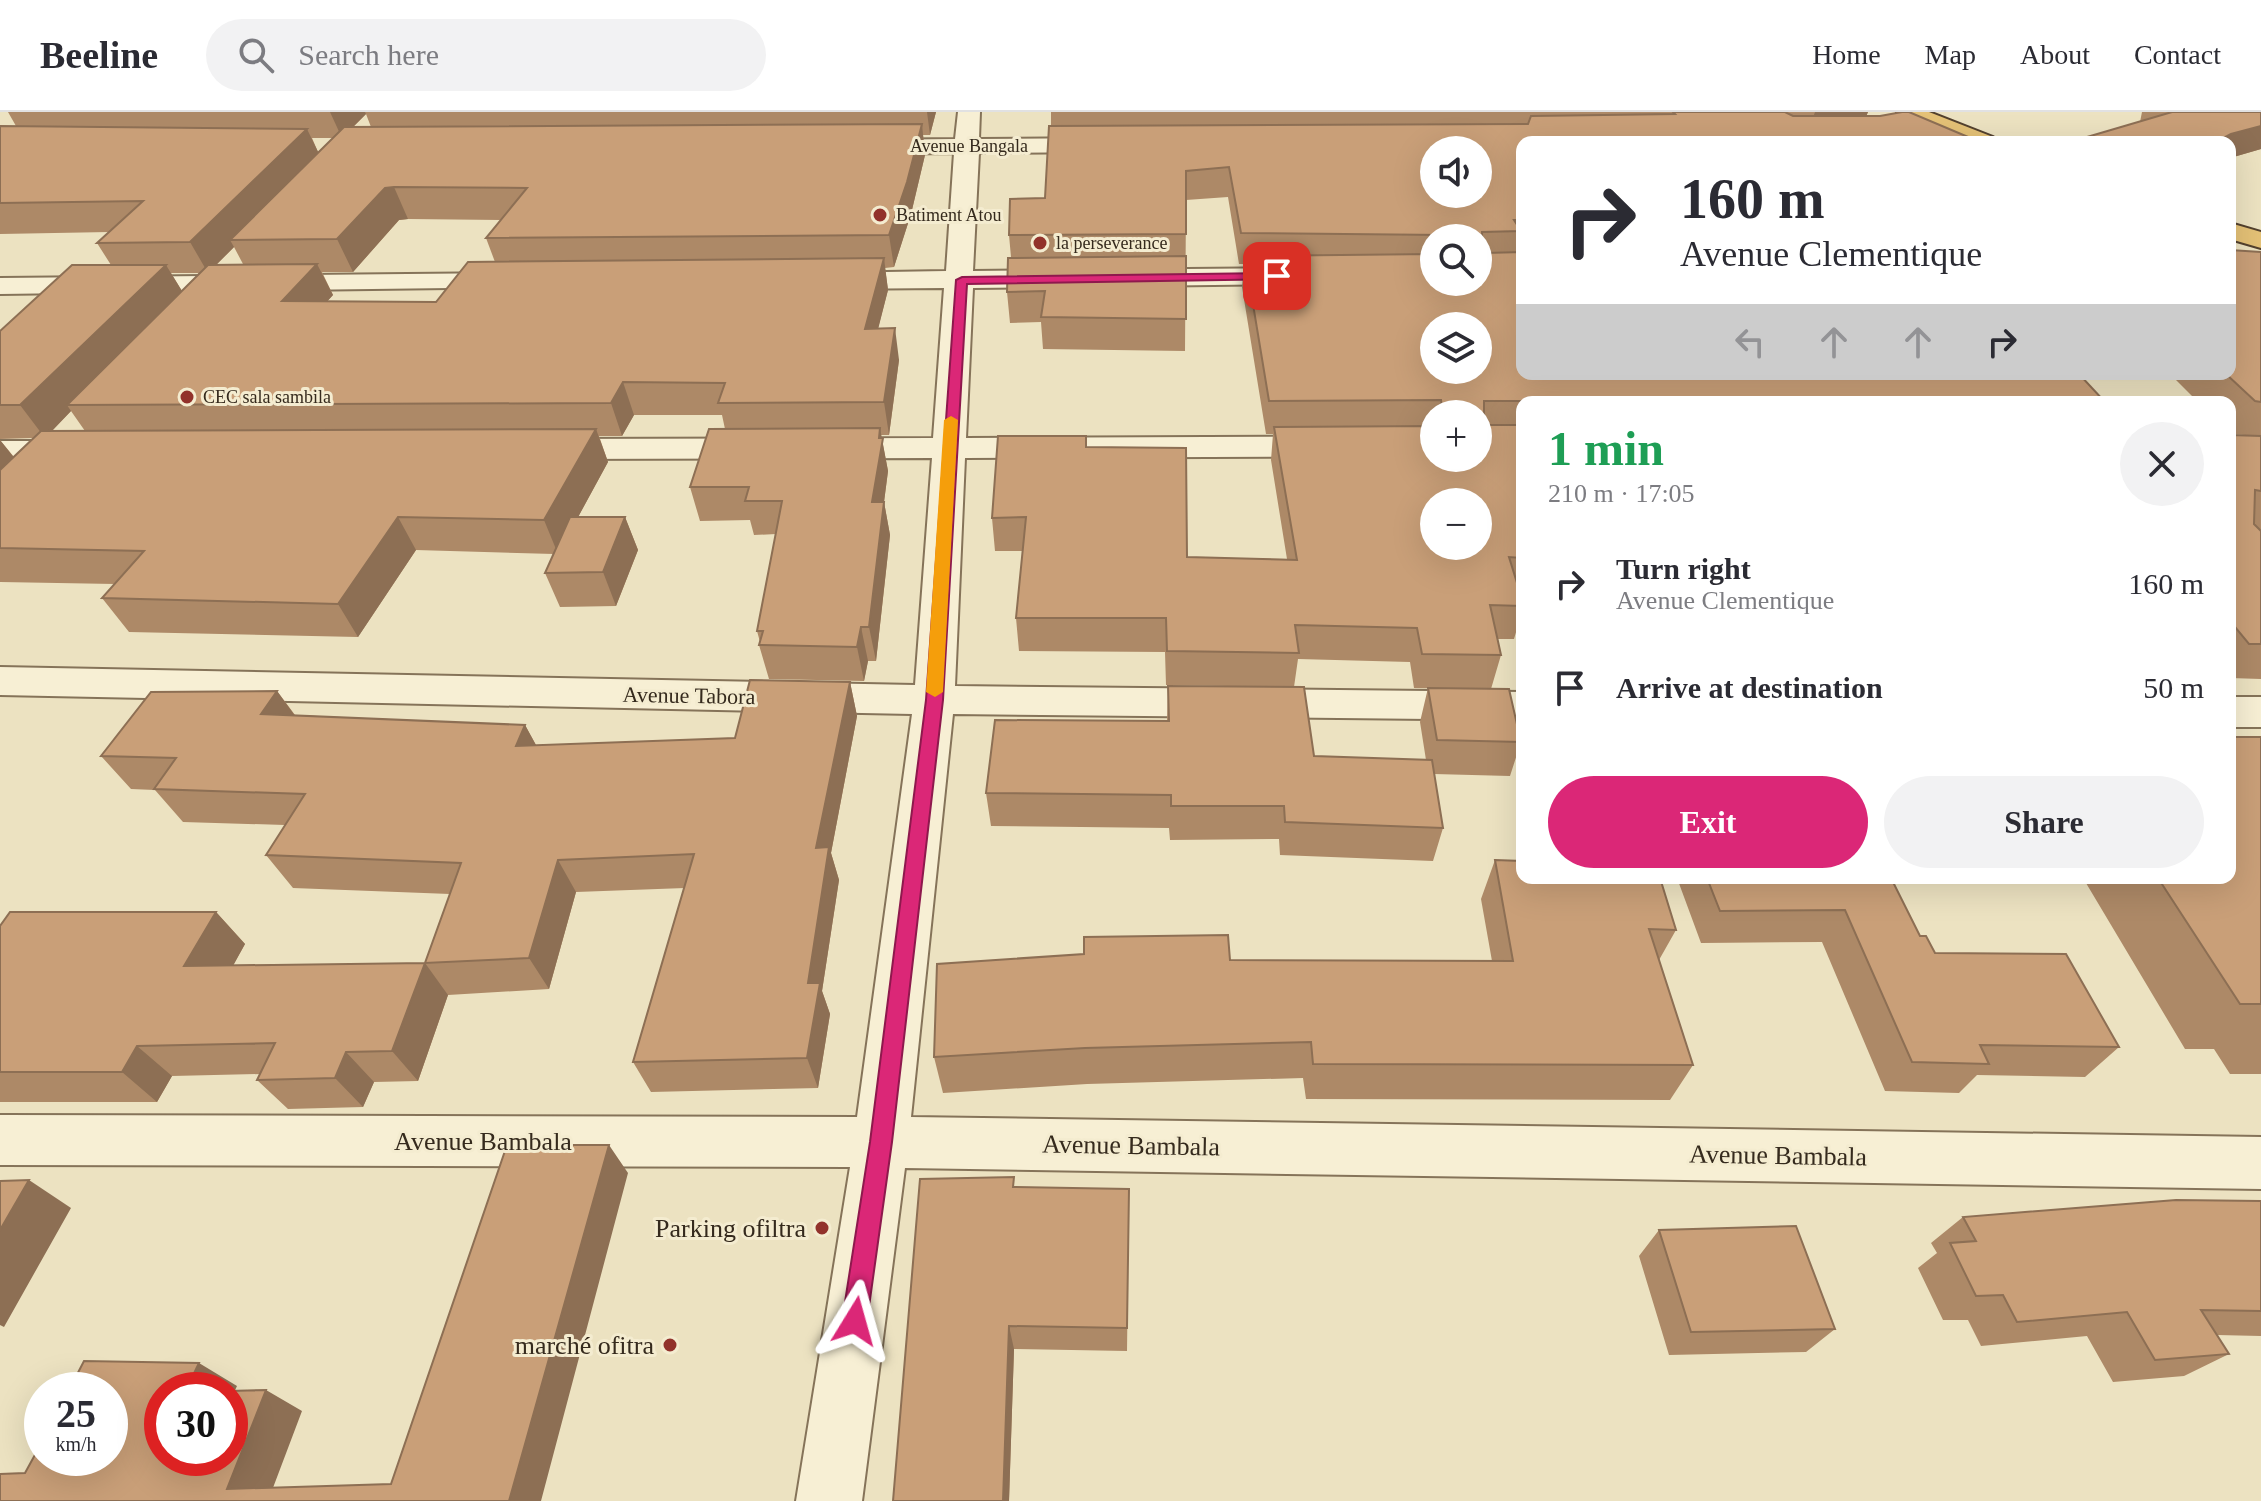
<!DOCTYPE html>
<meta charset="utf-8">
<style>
:root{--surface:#fff;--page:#f2f2f3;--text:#2b2b33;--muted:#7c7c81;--line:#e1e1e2;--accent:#db2777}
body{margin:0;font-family:Georgia,serif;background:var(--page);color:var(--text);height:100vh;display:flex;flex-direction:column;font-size:30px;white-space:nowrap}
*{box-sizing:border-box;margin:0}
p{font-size:26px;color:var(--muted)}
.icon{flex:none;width:44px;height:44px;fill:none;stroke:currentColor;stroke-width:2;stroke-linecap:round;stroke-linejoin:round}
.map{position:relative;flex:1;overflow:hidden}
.side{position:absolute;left:1516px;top:284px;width:720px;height:488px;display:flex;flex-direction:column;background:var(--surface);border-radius:16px;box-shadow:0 8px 32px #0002}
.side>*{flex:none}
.banner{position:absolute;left:1516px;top:24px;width:720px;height:244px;border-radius:16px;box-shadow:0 8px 32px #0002;background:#fff;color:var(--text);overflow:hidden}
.fabs{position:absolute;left:1420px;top:24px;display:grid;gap:16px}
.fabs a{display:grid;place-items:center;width:72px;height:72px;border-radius:50%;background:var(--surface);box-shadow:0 8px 32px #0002;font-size:40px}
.speed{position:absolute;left:24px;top:1260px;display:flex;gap:16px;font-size:40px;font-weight:700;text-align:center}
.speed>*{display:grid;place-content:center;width:104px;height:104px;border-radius:50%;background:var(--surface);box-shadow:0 8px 32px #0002;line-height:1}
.speed small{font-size:20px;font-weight:400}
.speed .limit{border:12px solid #d22;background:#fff;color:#111}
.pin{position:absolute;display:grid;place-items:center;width:68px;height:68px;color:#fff;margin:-34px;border-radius:16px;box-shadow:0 4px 12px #0006}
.me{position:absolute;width:88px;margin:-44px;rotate:8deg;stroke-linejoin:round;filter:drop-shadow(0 0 6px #0008)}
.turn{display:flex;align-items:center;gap:28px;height:168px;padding:0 32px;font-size:36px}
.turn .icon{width:104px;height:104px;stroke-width:2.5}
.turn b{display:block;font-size:56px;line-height:68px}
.lanes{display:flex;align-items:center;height:76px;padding:0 32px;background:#0003;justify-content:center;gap:40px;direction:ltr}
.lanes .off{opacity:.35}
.round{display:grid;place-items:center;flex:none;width:84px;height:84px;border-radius:42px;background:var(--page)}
.headline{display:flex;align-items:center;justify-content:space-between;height:136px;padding:0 32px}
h1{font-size:48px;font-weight:700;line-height:60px;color:#1e9e55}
.action{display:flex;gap:16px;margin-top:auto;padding:16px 32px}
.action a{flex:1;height:92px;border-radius:48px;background:var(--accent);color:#fff;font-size:32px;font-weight:700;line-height:92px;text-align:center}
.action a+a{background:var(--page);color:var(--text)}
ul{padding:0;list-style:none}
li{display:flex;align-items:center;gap:24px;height:104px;padding:0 32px}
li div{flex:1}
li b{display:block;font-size:30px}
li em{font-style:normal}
header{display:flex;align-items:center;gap:48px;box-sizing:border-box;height:112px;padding:0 40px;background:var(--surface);border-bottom:2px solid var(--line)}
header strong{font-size:38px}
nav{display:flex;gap:44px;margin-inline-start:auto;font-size:28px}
.search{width:560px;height:72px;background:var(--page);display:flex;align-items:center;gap:20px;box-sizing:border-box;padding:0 28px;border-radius:44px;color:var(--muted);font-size:30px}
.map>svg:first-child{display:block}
</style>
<header>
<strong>Beeline</strong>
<div class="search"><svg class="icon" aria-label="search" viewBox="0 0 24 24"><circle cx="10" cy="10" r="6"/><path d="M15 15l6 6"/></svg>Search here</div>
<nav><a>Home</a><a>Map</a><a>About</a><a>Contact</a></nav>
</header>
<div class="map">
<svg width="2261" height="1389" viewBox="0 0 2261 1389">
<rect width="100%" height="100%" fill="#ece2c1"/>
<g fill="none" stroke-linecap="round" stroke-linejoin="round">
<defs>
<path id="minor" d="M958,0H980L979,27L1108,26L1120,33L1108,40L979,41L973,159L1302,156L1312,158L1316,164L1312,170L1302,172L973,176L966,326L1434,324V344L965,346L955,574L1522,580V608L953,602L911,1005L2261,1025V1077L905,1056L862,1389H796L850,1055L0,1053V1003L857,1005L912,602L0,583V555L915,573L932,346L544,347L532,344L527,337L532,330L544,327L933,326L944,176L826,177L816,175L812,169L816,163L826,161L946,159L954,41L865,42L853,35L865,28L955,27Z
M514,161L524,163L528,169L524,175L0,182V166Z
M0,329H80L92,332L97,339L92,346L80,349H0Z
M2230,585H2261V615H2230Z"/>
<path id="trunk" d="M1897,0H1929L1993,25L1997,30H1964L1900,5Z
M2230,111L2261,120V136L2230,127Z"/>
</defs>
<use href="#minor" stroke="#857359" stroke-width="4"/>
<use href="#trunk" stroke="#53412e" stroke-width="4"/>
<use href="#minor" fill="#f7efd4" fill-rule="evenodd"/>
<use href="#trunk" fill="#e4c176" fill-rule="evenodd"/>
</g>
<path fill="#ad8967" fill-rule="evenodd" d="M8,0H936L930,23H923L925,43L911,102L894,155L885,156L888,178L878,216L899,248L889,323H881L888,359L884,390L890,423L876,549H868L864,569L769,567L759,533L760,530L757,519L776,422L754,423L750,408L700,409L690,375L725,317L722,303H634L622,324H599L608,350L578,405H625L638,438L616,494L560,495L545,461L554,442L416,438L358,525L129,520L102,486L115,472L0,470V328L14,345L33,326L0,327V219L111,153L97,131L109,120L0,122V14H16ZM366,2L371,15H353ZM312,26H333L318,40ZM408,107L501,108L486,126L495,150L436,190L327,189L333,183L322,160H353L399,108ZM234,135L243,152L216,153ZM171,161H199L182,179ZM71,299L85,319H52Z
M1051,0H1868L1866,4L1980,30H1522V138H1516V140L1522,262L2105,290H1522V480H1520L1522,487V500L1514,527H1497L1501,543L1491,577L1414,576L1410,550L1298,547L1294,575L1166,573L1165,540L1019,539L1016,506L1023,439H995L992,406L1087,335L1187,445L1287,447L1271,348L1273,322H1266L1242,175L1244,152H1239L1228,85L1186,88L1185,239L1043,237L1041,210L1010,211L1007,180L1011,145L1009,123L1045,86L1051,14ZM1434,126H1478L1434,170ZM1434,302H1478L1434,346Z
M2142,0H2261V37L2230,46V30L2140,10Z
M2261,140V567L2230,566V323L2260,324L2230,322V290H2198L2170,262H2230Z
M850,570L857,604L831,741L839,768L822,879L830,902L818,976L651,980L633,950L685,776L576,780L549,877L448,883L418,969L374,970L363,995L288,997L257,968L260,962L172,964L157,990H0V814L216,800L245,832L233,853L425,851L450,782L293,776L266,743L285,713L183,710L155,678L131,677L101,644L277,579L295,603L525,613L536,633L735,626Z
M1168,574L1314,644L1426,648L1420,610L1428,576L1521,630L1510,664L1434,662L1443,716L1433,749L1280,743L1279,727L1170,728L1169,716L991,714L986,681L1167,609Z
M2261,625V962H2230L2214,937H2185L2083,766H2230Z
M1495,748L1676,818L1659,848L1693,953L1670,988L1306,987L1303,966L1087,972L943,981L934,945L1230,848L1492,849L1481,787Z
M1677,766H1891L1920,824L1935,841L2119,935L2085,965L1977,963L1959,981L1885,979L1822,830L1701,831Z
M1015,1075L1129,1077L1127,1239L1014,1237L1009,1389H893Z
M2261,1089V1224L2217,1223L2229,1242L2184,1264L2113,1270L2087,1224L1981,1234L1968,1208H1943L1918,1156L1937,1141L1931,1131L1963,1105Z
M1659,1118L1835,1217L1806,1240L1669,1243L1639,1144Z"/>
<path fill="#8d6f54" d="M330,0H365L366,2L342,26Z
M927,0H936L930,23Z
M1815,0H1868L1862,14L1808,20Z
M922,12L925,43L911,102L894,155L889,123Z
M2261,14V37L2230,46V30H2216L2231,22Z
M307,17L321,46L230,128L234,135L208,161L190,130Z
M394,75L408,107L399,108L353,160L337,127L385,76Z
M884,146L888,178L870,249L865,217Z
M317,152L333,183L299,221L282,189Z
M166,153L185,184L67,293L71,299L45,326L20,293Z
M895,216L899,248L889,323L884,290Z
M623,270L634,303L622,324L611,291Z
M880,316L888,359L884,390L890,423L876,549L869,515L872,390Z
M596,317L608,350L558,442L544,408Z
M0,328L19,352L0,372Z
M398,405L416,438L358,525L338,492Z
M625,405L638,438L616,494L603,460Z
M861,515L868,549L864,569L857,535Z
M850,570L857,604L831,741L839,768L822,879L830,902L818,976L807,946L808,871L816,736Z
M277,579L301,612L261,602Z
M525,613L543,646L516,634Z
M558,748L576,780L549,877L529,846Z
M216,800L245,832L216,885L184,854Z
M425,851L448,883L418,969L392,939Z
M137,934L172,964L157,990L122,960Z
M346,940L374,970L363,995L335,966Z
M609,1033L628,1061L541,1389H509Z
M29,1068L71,1096L4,1215L0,1213V1118Z
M1009,1214L1014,1237L1009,1389H1003Z
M199,1251L237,1274L230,1289V1278H186Z
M266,1278L302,1299L268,1389L227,1377Z"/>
<path fill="#c99f78" stroke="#8d6f54" stroke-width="2" fill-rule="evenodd" d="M1673,0H1785L1793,4H1880L1902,0H1909L1980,30H1522V108H1514L1521,119L1482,120V138L1485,141L1522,140V262H2079L2105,290L1484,289V313H1522V446L1509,445L1522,487V494L1490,493L1501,543L1422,542L1417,516L1295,513L1299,541L1167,539L1166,506H1016L1026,405L992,406L998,324H1086V335L1186,336L1187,445L1297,448L1274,315L1434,314V346H1478V302H1443L1441,288L1269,289L1245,144L1434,142V170H1478V126H1442L1443,123L1241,121L1229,55L1186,59V122L1009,123L1010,87L1045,86L1049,14L1528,12L1531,4L1675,2ZM1434,38H1478V82H1434ZM1434,214H1478V258H1434ZM1434,390H1478V434H1434Z
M2172,0H2261V14L2231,22L2216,30H2070Z
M922,12L907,70L889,123L486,126L527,76L394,75L385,76L337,127L230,128L344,15Z
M0,14L307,17L190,130L97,131L143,89L0,91Z
M2230,138L2261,140V290L2255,289L2226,262H2230Z
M1186,144V207L1041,205L1045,179L1007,180L1008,146Z
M884,146L865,217L895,216L884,290L718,291L725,271L623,270L611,291L67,293L208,153L317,152L282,189L436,190L468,150Z
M72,153H166L20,293H0V219Z
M880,316L879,326H883L872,390H884L869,515H861L857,535L759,533L763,519H757L782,389H745L749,375H690L709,317Z
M596,317L544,408L398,405L338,492L102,486L144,439L0,436V358L41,319Z
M2230,323L2261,324V379L2255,378L2254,412L2261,419V532H2249L2230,509Z
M570,405H625L603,460L545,461Z
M750,568L850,570L816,736L829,735L808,871H820L807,946L633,950L694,742L558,748L529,846L425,851L461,751L266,743L305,682L154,677L176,646L101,644L151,580L277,579L261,602L525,613L516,634L735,626Z
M1168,574L1304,575L1314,644L1432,648L1443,716L1285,710L1284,694H1171V683L986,681L995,608L1169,609Z
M1428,576L1509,577L1521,630L1437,628Z
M2230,625H2261V892H2240L2158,766H2230Z
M1495,748L1522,749V766H1660L1676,818L1649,817L1693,953L1313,952L1311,930L1085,936L934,945L937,852L1084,842V825L1228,823L1230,848L1513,849Z
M1707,766H1891L1920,824H1926L1935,841L2066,842L2119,935L1980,933L1989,952L1912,950L1845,798L1720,799Z
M10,800H216L184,854L425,851L392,939L346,940L335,966L257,968L275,931L137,934L122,960H0V814Z
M507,1033H609L509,1389H0V1362L25,1361L42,1330V1346H110V1278H69L84,1249L199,1251L186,1278H162V1346H230V1279L266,1278L227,1377L391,1372Z
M1014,1065L1013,1075L1129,1077L1127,1216L1009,1214L1003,1389H893L920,1067Z
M29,1068L0,1118V1069Z
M2176,1088L2261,1089V1199L2201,1198L2229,1242L2155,1248L2127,1200L2017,1210L2003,1183L1976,1184L1950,1131L1976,1129L1963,1105Z
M1796,1114L1835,1217L1691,1220L1659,1118Z"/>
<path fill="#db2777" stroke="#8e194d" stroke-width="2" d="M1277,161L1281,167L967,172L943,588L892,1030L867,1209L864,1218L855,1222L846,1218L842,1209L870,1030L926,588L956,168L962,165Z"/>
<path fill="#f59e0b" d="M951,304L958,308L943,580L935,585L926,580L944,308Z"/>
<g fill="#92322b" stroke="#f4ecd0" stroke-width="3">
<circle cx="880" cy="103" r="8"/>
<circle cx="1040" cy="131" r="8"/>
<circle cx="187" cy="285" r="8"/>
<circle cx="822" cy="1116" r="8"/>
<circle cx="670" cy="1233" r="8"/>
</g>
<g text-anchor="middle" stroke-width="6" stroke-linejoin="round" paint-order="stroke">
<g font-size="18" fill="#352a1d" stroke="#f4ecd0">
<text x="969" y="40">Avenue Bangala</text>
</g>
<g font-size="18" fill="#352a1d" stroke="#f4ecd0" text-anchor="start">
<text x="896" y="109">Batiment Atou</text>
<text x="1056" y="137">la perseverance</text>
<text x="203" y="291">CEC sala sambila</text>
</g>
<g font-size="22" fill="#352a1d" stroke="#f4ecd0">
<text transform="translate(689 583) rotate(1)" y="8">Avenue Tabora</text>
</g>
<g font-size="26" fill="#352a1d" stroke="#f4ecd0">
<text x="483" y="1038">Avenue Bambala</text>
<text transform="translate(1131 1033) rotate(1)" y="9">Avenue Bambala</text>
<text transform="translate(1778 1043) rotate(1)" y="9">Avenue Bambala</text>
</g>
<g font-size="26" fill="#352a1d" stroke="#f4ecd0" text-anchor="end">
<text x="806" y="1125">Parking ofiltra</text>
<text x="654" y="1242">marché ofitra</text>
</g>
</g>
</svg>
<div class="fabs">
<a><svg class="icon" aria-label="sound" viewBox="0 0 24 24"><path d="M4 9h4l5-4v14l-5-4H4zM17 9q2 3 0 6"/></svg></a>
<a><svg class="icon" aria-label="search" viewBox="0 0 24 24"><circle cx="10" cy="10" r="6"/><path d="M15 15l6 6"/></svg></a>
<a><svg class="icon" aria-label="layers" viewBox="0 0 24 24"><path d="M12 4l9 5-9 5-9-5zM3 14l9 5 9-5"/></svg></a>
<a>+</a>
<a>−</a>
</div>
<div class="speed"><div>25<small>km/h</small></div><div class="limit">30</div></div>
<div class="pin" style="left:1277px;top:164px;background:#d93025"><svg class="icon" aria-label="arrive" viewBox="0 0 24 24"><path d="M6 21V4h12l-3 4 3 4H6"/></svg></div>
<svg class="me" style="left:855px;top:1209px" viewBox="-20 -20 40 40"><path d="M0-17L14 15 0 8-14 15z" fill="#db2777" stroke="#fff" stroke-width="4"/></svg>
<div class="banner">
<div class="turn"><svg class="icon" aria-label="right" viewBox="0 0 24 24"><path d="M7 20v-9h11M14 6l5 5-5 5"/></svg><div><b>160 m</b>Avenue Clementique</div></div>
<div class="lanes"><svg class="icon off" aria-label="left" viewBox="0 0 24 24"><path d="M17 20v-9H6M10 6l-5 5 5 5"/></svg><svg class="icon off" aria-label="ahead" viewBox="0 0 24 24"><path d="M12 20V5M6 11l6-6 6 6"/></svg><svg class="icon off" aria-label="ahead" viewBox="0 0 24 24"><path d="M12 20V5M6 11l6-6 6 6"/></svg><svg class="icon" aria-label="right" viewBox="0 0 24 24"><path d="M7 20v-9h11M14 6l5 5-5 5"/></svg></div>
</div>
<section class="side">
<div class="headline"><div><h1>1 min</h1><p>210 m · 17:05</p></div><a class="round"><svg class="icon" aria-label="close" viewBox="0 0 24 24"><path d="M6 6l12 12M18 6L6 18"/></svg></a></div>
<ul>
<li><svg class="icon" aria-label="right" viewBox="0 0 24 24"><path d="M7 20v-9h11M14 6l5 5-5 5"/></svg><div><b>Turn right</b><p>Avenue Clementique</p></div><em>160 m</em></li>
<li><svg class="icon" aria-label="arrive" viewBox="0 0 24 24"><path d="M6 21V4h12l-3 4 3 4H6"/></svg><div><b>Arrive at destination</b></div><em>50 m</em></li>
</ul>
<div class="action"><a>Exit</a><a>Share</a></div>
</section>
</div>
